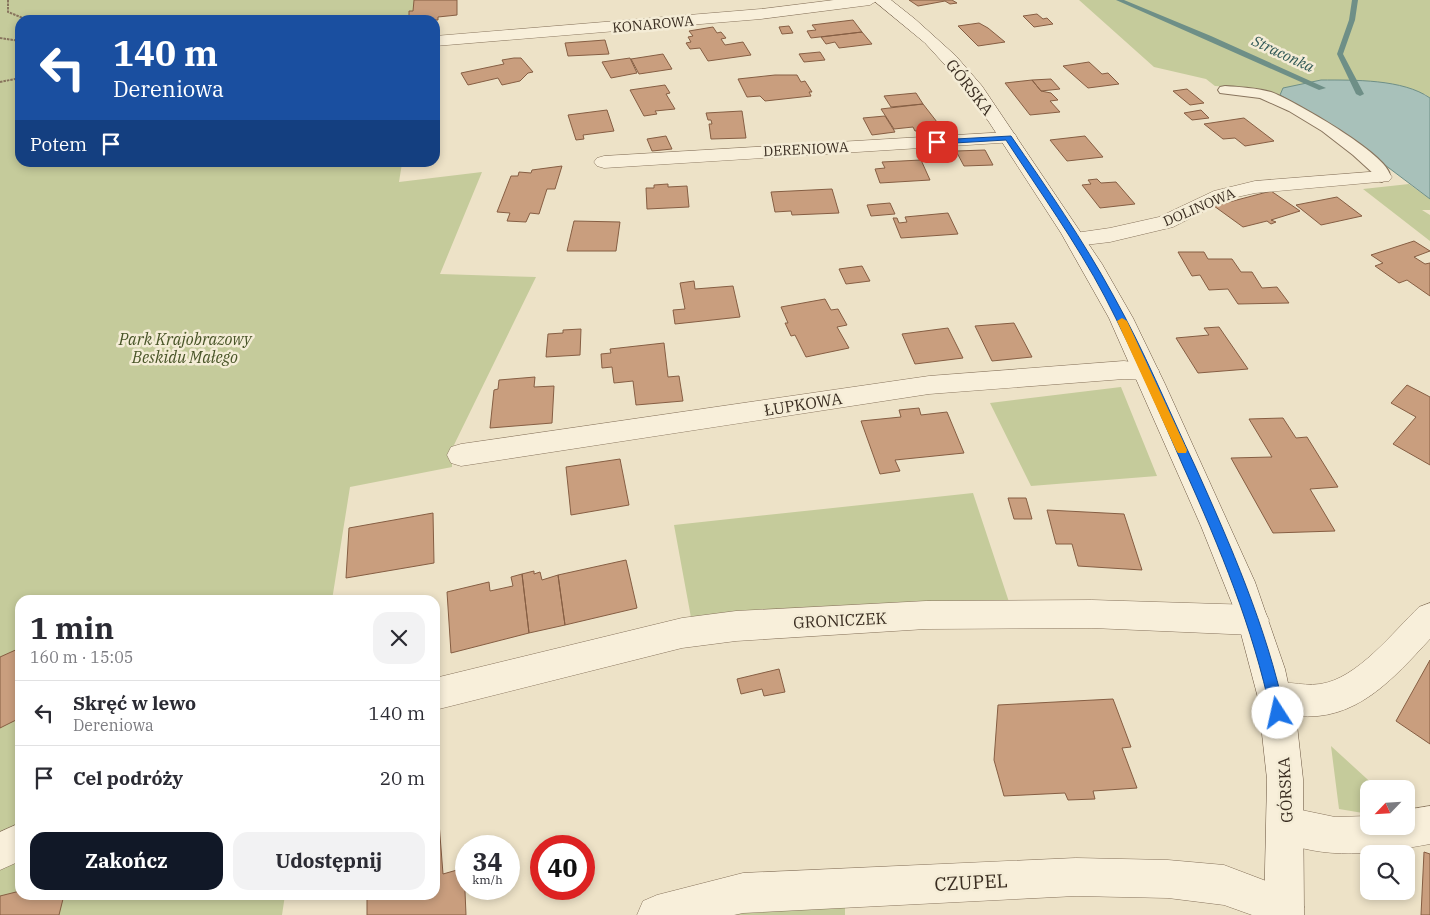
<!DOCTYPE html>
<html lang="pl">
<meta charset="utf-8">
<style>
:root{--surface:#fff;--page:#f2f2f3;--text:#2b2b33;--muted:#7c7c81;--line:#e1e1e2;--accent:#111827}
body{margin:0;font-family:"IBM Plex Serif",serif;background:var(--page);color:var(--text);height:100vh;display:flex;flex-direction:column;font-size:19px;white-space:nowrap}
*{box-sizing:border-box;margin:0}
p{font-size:16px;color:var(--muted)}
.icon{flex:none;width:28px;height:28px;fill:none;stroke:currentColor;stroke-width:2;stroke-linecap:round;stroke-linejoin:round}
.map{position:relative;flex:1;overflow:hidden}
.details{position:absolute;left:15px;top:595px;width:425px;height:305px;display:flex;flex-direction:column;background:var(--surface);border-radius:15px;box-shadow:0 2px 8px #0003}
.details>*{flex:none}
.guide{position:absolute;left:15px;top:15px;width:425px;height:152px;border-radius:15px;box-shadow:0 2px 8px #0003;background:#1a4fa0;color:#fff;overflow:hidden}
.needle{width:32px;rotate:245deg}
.buttons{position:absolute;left:1360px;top:780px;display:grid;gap:10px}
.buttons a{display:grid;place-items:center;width:55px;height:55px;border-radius:10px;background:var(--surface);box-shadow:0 2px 8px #0003;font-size:25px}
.speed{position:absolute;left:455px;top:835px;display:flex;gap:10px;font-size:25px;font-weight:700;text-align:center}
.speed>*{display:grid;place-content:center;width:65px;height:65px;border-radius:50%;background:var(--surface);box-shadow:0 2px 8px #0003;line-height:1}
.speed small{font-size:12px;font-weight:400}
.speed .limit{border:8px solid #d22;background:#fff;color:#111}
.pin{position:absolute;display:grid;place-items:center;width:42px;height:42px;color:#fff;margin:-21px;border-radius:10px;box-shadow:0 2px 8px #0006}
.me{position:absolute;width:55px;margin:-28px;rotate:350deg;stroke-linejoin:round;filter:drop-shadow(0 0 4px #0008)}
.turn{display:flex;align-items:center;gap:18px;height:105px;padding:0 15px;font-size:22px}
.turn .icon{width:65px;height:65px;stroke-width:2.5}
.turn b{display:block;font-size:35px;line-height:42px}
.then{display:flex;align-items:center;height:48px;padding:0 15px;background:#0003;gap:10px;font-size:19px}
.round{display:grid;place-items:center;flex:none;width:52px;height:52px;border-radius:15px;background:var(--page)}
.overview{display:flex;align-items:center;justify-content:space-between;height:85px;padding:0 15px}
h1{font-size:30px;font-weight:700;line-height:38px}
.cta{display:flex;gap:10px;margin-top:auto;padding:10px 15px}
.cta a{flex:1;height:58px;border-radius:15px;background:var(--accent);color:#fff;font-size:20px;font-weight:700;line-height:58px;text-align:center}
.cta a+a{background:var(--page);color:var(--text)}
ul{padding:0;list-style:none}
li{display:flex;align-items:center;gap:15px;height:65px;padding:0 15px;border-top:1px solid var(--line)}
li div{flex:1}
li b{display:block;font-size:19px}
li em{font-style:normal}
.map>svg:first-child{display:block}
</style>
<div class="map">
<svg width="1430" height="915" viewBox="0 0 1430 915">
<rect width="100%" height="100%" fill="#ede2c7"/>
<path fill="#c5cb9b" d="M0,0H427L424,20H20V162L402,163L399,182L482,172L440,274L536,277L452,449V467L350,487L332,600H20V895H285L282,915H0Z
M1079,0H1430V98L1425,94L1293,103L1232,87L1215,86L1206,79L1154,67Z
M1409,184L1430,199V210H1422L1430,215V241L1363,189Z
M1121,387L1157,476L1031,486L990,403Z
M973,493L1010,605L692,623L674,525Z
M1331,746L1378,789H1369V814L1339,809Z
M845,899V915H711Z"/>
<path fill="#a8c1ba" stroke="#6e8f87" d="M1321,80C1354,80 1403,79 1430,98V199L1336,128L1280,95L1283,88Z"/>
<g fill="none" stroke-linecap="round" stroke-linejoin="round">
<path fill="#6e8f87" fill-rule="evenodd" d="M1116,0H1124L1211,36L1326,88L1319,90Z
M1352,0H1358L1355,20L1343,54L1364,94L1360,96L1356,94L1337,54L1349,20Z"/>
</g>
<path fill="#c99e7e" stroke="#865e43" d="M414,0H457V15L438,17V20H409V11H413Z
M909,0H952L957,3L950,4L945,1L918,6Z
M1037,14L1043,19L1047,18L1053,24L1034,27L1023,16Z
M853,20L862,32L811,38L807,31L816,30L812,25Z
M979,23L988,28L1005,42L978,46L958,26Z
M789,26L793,33L782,34L779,27Z
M713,27L717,33L721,32L726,38L721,39L725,45L743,42L751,55L708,61L700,48L690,49L686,43L691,42L688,37L693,36L689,31Z
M862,32L872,44L839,48L835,42L826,44L821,37Z
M605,40L609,54L568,56L565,43Z
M820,52L825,60L804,62L799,54Z
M663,54L672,69L639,74L631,59Z
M514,58H521L533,72L528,73L520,81L502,85L498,78L468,85L461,73L504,64L502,60Z
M630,58L637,73L611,78L602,62Z
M1089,62L1102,74L1108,73L1119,84L1088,88L1063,66Z
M775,75H797L801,82L805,81L812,92H809L811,96L765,101L760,96L747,97L738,79Z
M1051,79L1060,89L1041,91L1032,80Z
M1032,80L1041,91L1051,93L1058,100L1050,101L1060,112L1030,115L1005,83Z
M665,85L670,93L666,94L675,109L655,111L657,114L644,116L630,90Z
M1187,89L1204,103L1190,105L1173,91Z
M916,93L923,104L891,107L884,96Z
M923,104L937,122L929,123L933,129L915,131L913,127L894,129L881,109Z
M607,110L614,131L583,135L584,139L576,140L568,115Z
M1201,110L1209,118L1192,120L1184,113Z
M742,111L746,138L711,139L709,124H712L711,120H708L706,113Z
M885,116L895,132L872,135L863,118Z
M1244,118L1274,141L1245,146L1235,138L1223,139L1204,124Z
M666,136L672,149L652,151L647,139Z
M1085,136L1103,157L1067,161L1050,140Z
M985,150L993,165L964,166L956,151Z
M921,160L930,180L880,183L875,169L885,168L882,162Z
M562,166L555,189H547L539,214L530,213L526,222L507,221L510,213L497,212L511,176H518L519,172L531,173L532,170Z
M1097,179L1101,183L1116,182L1135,204L1100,208L1082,185L1091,184L1088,180Z
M668,184V187L687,186L689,207L647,209L646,188H654V185Z
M832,189L839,213L792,215L791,211L775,212L771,192Z
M1271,191L1300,211L1271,220L1276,222L1271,224L1267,221L1243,227L1214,206Z
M1337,197L1362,216L1321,225L1296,205Z
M890,203L895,214L871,216L867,205Z
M948,213L958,234L901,238L893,218H897L899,223L907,222L905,217Z
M574,221L620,222L616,251H567Z
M1414,241L1430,251L1414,257L1425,264L1430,263V296L1407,280L1399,283L1375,266L1383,263L1371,255Z
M1178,252H1204L1208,259H1232L1241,272H1252L1262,288L1277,287L1289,303L1238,304L1228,289L1209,290L1200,275L1192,276Z
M862,266L870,281L846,284L839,269Z
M694,281L695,289L733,286L740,317L675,324L673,310L685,309L680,283Z
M825,299L831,310L838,309L847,325L837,327L849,348L806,357L795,335L791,336L785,323H788L781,307Z
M1014,323L1032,357L992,361L975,326Z
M1219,327L1248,369L1198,373L1176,338L1209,335L1204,328Z
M948,328L963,358L915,364L902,334Z
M581,329L580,355L546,357L548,334L563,333V330Z
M664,343L668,377L679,376L683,401L636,405L633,381L614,383L612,367L602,368L601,354L611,353L610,349Z
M535,377L534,387L554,386L552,423L490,428L494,390L498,389L499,380Z
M1407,385L1430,397V465L1393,444L1416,417L1391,403Z
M919,408L921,415L947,412L964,453L895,460L900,471L880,474L861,421L901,417L899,410Z
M1283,418L1296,438L1307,437L1338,487L1310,489L1335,531L1273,533L1231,458L1272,457L1249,419Z
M620,459L629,505L571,515L566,467Z
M1008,498H1026L1032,519H1014Z
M1047,510L1124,514L1142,570L1078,566L1072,544H1056Z
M433,513L434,563L346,578L349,528Z
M626,560L637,608L565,625L558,575Z
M534,571V574L540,572L542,580L558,575L565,625L529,633L522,574Z
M522,574L529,633L451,653L447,592L489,582L490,591L513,586L511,577Z
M20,648V718L0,728V657Z
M1430,660V744L1396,721Z
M779,669L785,692L764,696L762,689L741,694L737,679Z
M1113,699L1131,747L1122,748L1137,788L1093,791L1095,799L1068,800L1065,793L1004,796L994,760L998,705Z
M435,810H438L443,874L464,868L466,915H367V895H435Z
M1424,852L1430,854V915H1421Z
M20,891V895H64L59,915H0V896Z"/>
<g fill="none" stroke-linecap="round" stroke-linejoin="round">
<defs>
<path id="lane" d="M1225,86C1240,87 1256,88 1271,92C1291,99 1393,157 1390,177L1382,182L1376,180L1375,175L1353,155L1322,131L1289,111L1260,98L1220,93L1218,90L1220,87Z"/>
<path id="street" d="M834,0H878L870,5L761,19L435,46V36L761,9Z
M1008,132L1015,134L1017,138L1015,142L604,168L597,166L594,162L597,158L604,156Z
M1382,171L1389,173L1392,177L1389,181L1255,193L1228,199L1173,227L1110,242L1076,246L1068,244L1065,239L1068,234L1110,228L1159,217L1214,191L1255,181Z
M1124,361L1155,365L1159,371L1155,377L1146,380L1124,379L929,394L461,466L451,463L447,455L451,447L461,444L929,376Z
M1092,600L1253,605L1264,610L1269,620L1264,630L1253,635L1092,628L926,629L736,641L682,648L435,710V678L682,618L736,611L926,601Z
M1430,603V639C1393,679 1356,722 1297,716C1284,715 1274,714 1263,710L1258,698L1263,686C1283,678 1300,687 1320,684C1357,679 1393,632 1419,607Z
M1430,806V844C1375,854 1327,861 1274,839L1268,826L1274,813L1287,807L1335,817L1369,816V826H1406V810Z
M20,823V861L0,870V832Z
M1076,858L1168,860L1224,865L1298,893L1304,907L1300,915H1252L1224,905L1168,898L1076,896L743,913L734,915H637L643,901L657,895L743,873Z"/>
<path id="secondary" d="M873,0H891L915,19L956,56L982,86L1102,264L1133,318L1165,384L1255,582L1285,669L1297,725L1303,779L1304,915H1264L1267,779L1258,698L1235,611L1201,526L1109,318L1061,233L989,122L957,78L925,43Z"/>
</defs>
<use href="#lane" stroke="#88745d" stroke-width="2"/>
<use href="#street" stroke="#88745d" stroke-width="1"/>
<use href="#secondary" stroke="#6a5540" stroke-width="1"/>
<path stroke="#88745d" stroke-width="2" stroke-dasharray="2.5 1" stroke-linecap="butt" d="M8,0V12L28,20
M0,38L20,41
M0,82L20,78"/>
<use href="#lane" fill="#f8efda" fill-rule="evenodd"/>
<use href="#street" fill="#f8efda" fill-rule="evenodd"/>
<use href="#secondary" fill="#f8efda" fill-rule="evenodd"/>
</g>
<path fill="#1a73e8" stroke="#114b97" d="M1011,136C1047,188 1083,240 1113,295C1144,350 1168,409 1195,466C1231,546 1266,626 1285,713L1283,718L1278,720L1273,718L1271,713C1253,628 1220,548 1184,468C1159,411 1134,353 1105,297C1076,242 1040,192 1006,140L937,144L933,142L937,140Z"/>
<path fill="#f59e0b" d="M1122,318L1127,321L1187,450L1186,453H1178L1176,450L1117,321Z"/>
<g text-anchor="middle" stroke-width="5" stroke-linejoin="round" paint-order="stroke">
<g font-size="14" fill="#392c20" stroke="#f4ecd6">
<text transform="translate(653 24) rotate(-5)" y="5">KONAROWA</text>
<text transform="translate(806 149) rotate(-3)" y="5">DERENIOWA</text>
<text transform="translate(1199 207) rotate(-23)" y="5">DOLINOWA</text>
</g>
<g font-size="15" font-style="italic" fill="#305856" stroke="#f4ecd6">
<text transform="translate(1283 54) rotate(25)" y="5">Straconka</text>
</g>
<g font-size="16" fill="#392c20" stroke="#f4ecd6">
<text transform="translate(970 87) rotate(52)" y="6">GÓRSKA</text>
<text transform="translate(803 404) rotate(-9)" y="6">ŁUPKOWA</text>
<text transform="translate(840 620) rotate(-3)" y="6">GRONICZEK</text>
<text transform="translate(1285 790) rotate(-93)" y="6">GÓRSKA</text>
</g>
<g font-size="16" font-style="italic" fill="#485427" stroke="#f4ecd6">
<text x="185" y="345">Park Krajobrazowy<tspan x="185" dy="18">Beskidu Małego</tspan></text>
</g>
<g font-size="19" fill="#392c20" stroke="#f4ecd6">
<text transform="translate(971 882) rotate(-3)" y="7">CZUPEL</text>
</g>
</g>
</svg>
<div class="buttons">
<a><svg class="needle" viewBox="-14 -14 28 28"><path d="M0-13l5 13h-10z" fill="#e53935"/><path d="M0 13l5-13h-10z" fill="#7c7c81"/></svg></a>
<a><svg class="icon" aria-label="search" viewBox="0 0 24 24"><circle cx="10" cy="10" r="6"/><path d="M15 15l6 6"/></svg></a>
</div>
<div class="speed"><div>34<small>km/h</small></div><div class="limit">40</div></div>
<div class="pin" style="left:937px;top:142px;background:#d93025"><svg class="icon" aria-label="arrive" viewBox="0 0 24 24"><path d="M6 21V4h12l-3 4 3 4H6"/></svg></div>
<svg class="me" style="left:1278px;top:713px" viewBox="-20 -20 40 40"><circle r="19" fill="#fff"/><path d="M0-13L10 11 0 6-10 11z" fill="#1a73e8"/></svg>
<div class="guide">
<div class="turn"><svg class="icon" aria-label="left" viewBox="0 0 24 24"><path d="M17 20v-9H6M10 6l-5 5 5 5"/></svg><div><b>140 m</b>Dereniowa</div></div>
<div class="then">Potem<svg class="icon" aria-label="arrive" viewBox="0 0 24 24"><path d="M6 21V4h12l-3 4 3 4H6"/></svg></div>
</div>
<section class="details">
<div class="overview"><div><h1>1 min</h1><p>160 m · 15:05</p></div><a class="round"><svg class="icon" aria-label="close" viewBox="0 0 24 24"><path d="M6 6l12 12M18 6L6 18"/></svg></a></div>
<ul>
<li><svg class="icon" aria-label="left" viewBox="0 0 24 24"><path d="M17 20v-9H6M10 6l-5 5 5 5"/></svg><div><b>Skręć w lewo</b><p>Dereniowa</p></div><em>140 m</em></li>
<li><svg class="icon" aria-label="arrive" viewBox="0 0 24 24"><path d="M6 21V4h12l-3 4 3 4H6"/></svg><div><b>Cel podróży</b></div><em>20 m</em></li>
</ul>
<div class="cta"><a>Zakończ</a><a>Udostępnij</a></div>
</section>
</div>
